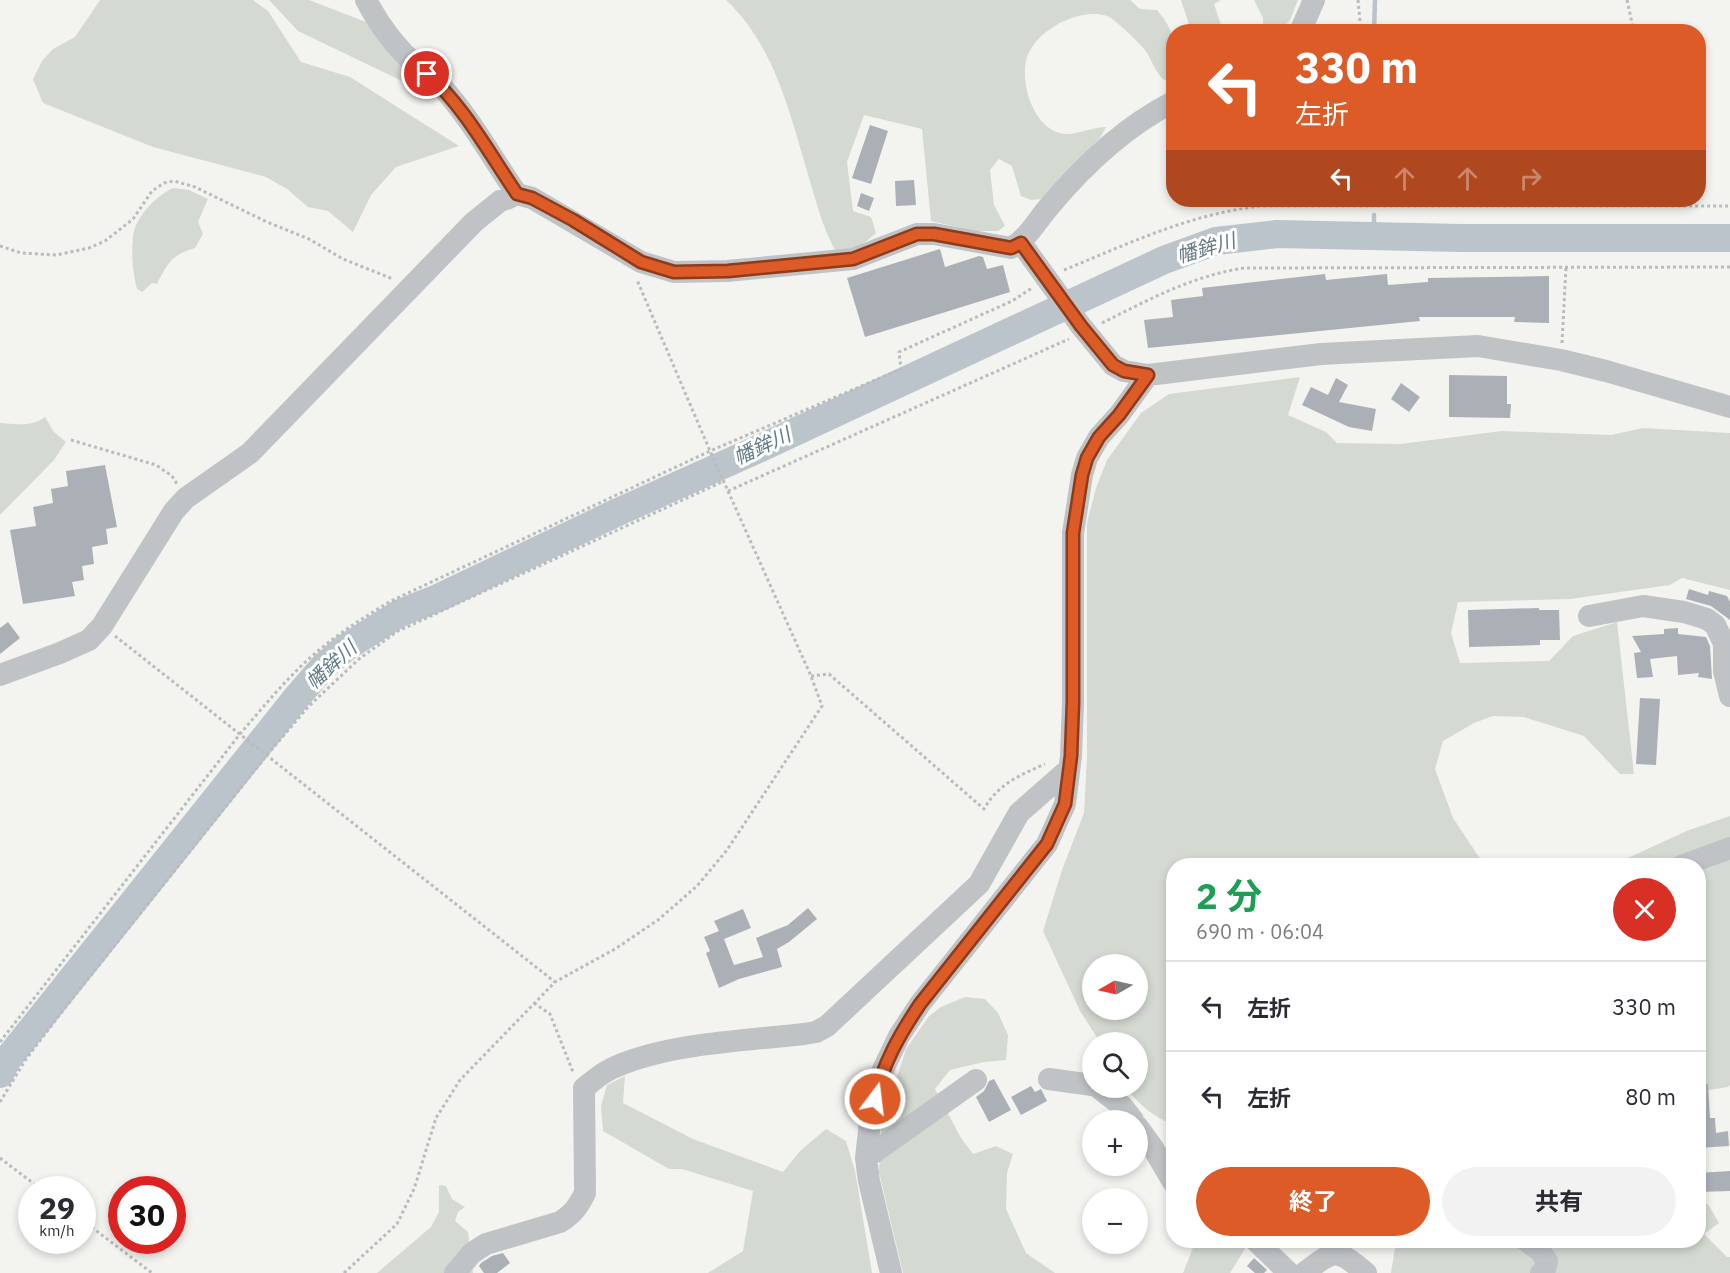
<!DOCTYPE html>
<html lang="ja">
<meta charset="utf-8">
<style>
:root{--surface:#fff;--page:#f2f2f3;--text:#2b2b33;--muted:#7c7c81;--line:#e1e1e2;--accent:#dc5b27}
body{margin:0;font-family:"IBM Plex Sans","Noto Sans JP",sans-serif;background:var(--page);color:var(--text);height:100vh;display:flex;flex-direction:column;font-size:22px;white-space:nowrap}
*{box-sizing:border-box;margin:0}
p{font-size:20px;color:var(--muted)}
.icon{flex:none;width:33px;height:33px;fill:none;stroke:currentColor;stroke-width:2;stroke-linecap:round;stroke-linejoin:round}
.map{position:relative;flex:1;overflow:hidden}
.panel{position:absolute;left:1166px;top:858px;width:540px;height:390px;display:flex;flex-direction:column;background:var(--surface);border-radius:24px;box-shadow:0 3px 9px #0003}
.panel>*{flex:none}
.guide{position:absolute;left:1166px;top:24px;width:540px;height:183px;border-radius:24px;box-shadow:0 3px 9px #0003;background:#dc5b27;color:#fff;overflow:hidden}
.needle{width:39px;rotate:261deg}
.controls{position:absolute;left:1082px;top:954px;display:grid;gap:12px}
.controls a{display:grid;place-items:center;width:66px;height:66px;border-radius:50%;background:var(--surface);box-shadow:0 3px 9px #0003;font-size:30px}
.speed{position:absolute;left:18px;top:1176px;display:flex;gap:12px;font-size:30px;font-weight:700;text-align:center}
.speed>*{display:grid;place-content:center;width:78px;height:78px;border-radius:50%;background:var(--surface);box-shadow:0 3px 9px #0003;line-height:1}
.speed small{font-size:15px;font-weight:400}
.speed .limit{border:9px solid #d22;background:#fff;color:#111}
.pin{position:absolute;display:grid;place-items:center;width:51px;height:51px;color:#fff;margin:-26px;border:3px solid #fff;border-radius:50%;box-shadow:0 2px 6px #0007}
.me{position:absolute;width:66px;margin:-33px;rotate:15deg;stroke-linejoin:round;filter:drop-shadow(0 0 4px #0008)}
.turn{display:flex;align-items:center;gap:21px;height:126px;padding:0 30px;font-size:27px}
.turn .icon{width:78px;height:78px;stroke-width:2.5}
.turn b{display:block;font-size:42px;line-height:51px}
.lanes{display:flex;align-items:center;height:57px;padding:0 30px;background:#0003;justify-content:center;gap:30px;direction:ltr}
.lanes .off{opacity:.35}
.round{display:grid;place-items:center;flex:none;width:63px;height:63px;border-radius:32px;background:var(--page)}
.headline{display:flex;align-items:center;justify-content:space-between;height:102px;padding:0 30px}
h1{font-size:36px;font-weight:700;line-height:45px;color:#1e9e55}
.primary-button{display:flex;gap:12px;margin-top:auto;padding:12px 30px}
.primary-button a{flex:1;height:69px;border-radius:36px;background:var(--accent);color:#fff;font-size:24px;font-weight:700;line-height:69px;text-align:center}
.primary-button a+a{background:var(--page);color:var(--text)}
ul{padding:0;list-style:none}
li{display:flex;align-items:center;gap:18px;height:90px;padding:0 30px;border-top:2px solid var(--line)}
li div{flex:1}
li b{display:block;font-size:22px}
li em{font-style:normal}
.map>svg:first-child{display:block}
</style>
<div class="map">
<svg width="1730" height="1273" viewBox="0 0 1730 1273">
<rect width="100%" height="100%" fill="#f3f4f0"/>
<path fill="#d4dad1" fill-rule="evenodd" d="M100,0H253L268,11L301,62L350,77L459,146L396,167L371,195L353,232L328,211L308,207L287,189L266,177L153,147L43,103L33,79L42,61L53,49L75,37Z
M269,0H309L366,22L428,83L427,93L298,31Z
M726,0H1130L1140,9L1157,10C1179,36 1173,47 1173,79L1164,80C1155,72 1153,63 1147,53C1142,45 1115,19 1107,16C1080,7 1037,29 1027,57C1019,83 1034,131 1065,134C1076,135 1093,127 1106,127L1100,138L1042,199L1031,200L1021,196L1012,166L999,159L990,170L994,205L1005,226L998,231H974L931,221L922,129L864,115L847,162L853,211L871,217L876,233C863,245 853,250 835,250C823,228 817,205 810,181C791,118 776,47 726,0Z
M1181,0H1221L1214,4L1223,31H1191Z
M1254,0H1298L1290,20L1281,31L1263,32V18Z
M173,188L189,190L208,199L198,222L203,234L195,248C172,255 168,262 157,284L152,283L142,292L137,289C133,274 131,253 133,237C135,217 156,196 173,188Z
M1300,377L1288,415L1326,432L1337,443L1400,444L1502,431L1611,435L1643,428L1730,433V590L1682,578L1670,585L1570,599L1458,602L1451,633L1460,663L1549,661L1573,636L1617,622L1634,774H1620L1584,736L1524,717L1493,716L1474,723L1443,741L1435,769L1453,818L1479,857L1491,865L1173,866V1125C1155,1117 1138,1105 1127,1088H1137V1042H1100L1080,1011L1043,931L1062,870L1084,813L1087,757V523L1096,488L1107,460L1141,413L1169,394ZM1092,964H1137V1010H1092Z
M45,417L54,432L66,442L54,460L0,515V423C14,424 33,427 45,417Z
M1730,816V1085L1728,1087L1698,1092V866H1610L1689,830Z
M965,997L985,999L998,1013L1008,1035L1006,1060L984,1062L950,1070L935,1089L961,1138L973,1154L996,1146L1013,1154L1007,1173L1006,1209L1026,1253L1055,1273H903L879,1172L881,1128L906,1049L929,1016L941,1007Z
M625,1076L623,1103L693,1139L783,1172L800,1151L826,1129L846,1141L855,1171L872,1273H708L743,1251L753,1191L682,1169H669L603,1131L601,1106L607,1085Z
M439,1185L446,1186L452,1199L465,1207L458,1212L455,1221L468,1232L473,1273H377L431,1227L439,1212Z
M1698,1203L1708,1204L1719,1223L1704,1234L1727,1257H1730V1273H1391L1396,1241L1698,1240Z
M1196,1240L1238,1241L1245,1249L1230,1273H1183Z"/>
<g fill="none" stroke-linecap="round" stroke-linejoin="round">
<path stroke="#bac4ca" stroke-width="4.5" d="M1374,32L1375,0
M1374,236V215"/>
<path stroke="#bac4ca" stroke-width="28" d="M0,1074L7,1060L297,697L324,666L345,648L400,613L438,598L618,512L754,451L1164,260L1216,241L1277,234L1461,238H1730"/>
</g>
<path fill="#aab0b5" d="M870,125L888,131L871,184L852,178Z
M914,180L916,205L896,206L895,181Z
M861,193L874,198L869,211L857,206Z
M940,249L945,267L979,256L983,257L987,269L1003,265L1010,292L865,337L847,278Z
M1325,274L1326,280L1387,274L1388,285L1428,282V278L1549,276V323L1514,322L1515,317H1419L1420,321L1148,348L1144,320L1173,317L1171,300L1203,296L1202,288Z
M1449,375L1507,376V404H1511L1510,418L1449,417Z
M1336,378L1348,385L1339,402L1376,409L1372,431L1349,427L1302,405L1311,387L1328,395Z
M1401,383L1420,397L1409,412L1391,399Z
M105,465L117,527L106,529L108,544L92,547L94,564L82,566L84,580L72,582L75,596L23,604L10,530L36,526L33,507L53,503L51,489L68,486L66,471Z
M1689,589L1708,595L1709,591L1727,596L1730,602V620L1711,606L1686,599Z
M1539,608V610H1559L1560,640H1540V645L1469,647L1468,610Z
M8,622L20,638L0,654V628Z
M1678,628V634L1706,637L1710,646L1712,679L1698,677L1699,673L1678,675L1677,656L1650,659L1653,677L1637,678L1634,653L1641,652L1632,636L1664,634V629Z
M1640,698L1660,699L1656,765L1636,764Z
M808,908L817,919L789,942L777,949L782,967L739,979L719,988L706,953L710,951L704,937L719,931L714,921L743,909L751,928L724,939L734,965L763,957L756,938L788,925Z
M994,1079L1011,1110L989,1122L976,1097L984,1091L989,1081Z
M1698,1084H1708L1710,1118H1715L1716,1133L1728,1131L1729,1146L1698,1148Z
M1031,1086L1035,1092L1041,1089L1047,1101L1021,1115L1011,1097Z
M1730,1171V1191L1698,1192V1173Z
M503,1253L510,1263L497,1273H484L479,1266L481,1263L492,1256Z
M1254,1258L1267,1270L1264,1273H1255L1247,1266Z"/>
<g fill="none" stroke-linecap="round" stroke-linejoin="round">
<path stroke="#b9bbbd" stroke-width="3" stroke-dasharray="3 3" stroke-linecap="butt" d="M1358,0L1361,32
M1627,0L1634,32
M0,246L21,253L56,255L89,248L105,241L133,219L152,191L164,183L174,181L195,187L267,222L309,239L343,259L393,279
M1064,270C1130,243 1190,214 1261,206H1730
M1102,323C1148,300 1192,276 1244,268L1730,267
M1562,343L1566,267
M71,440L156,465L172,476L177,484
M728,491L1069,339
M115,636L555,982
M811,676L829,674L984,809C998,784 1020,775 1045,764
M534,1003L550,1014L573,1072
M0,1042L240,734C265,705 290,674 319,650C342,631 366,616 391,601L710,451L901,369L899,352L1012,301L1032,288
M0,1102L26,1059L68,1004L267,755L308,707L359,659L398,631L724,481
M0,1158L42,1190
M82,1220L152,1273
M344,1273L397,1224L414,1189L436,1118L460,1080L555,982L615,949L658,920L697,886L727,850L822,706L811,676L710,451L637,280"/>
<path stroke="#bfc3c6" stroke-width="22" d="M366,0C379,25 394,46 416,65C424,72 433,78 440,85C470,117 492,158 517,194
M1300,32L1314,0
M1021,243L1081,326L1113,365L1124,371L1148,375L1321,354L1478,346L1561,360L1606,371L1730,407
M1589,616L1643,606L1684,612L1707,619L1715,625L1724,643V671L1730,696
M0,675L60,653L89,640L102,626L174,511L186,498L250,453L474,222L500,201L509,198L517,194L532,198L641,262L674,272L727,271L853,259L917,234H934L1011,248C1027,239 1036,222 1048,208C1083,166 1124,127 1173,102
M1681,866L1730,848
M1049,1079L1092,1085
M1099,1088L1122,1106L1133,1120
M1137,1126L1153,1148L1173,1182
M866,1158L976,1080
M1255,1240L1289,1273
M1525,1240L1540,1251L1547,1261L1545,1269L1541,1273
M455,1273L472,1253L486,1244L560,1222C573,1214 578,1207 585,1193L584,1088C594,1080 604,1071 615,1067C670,1043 744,1041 804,1034L816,1032L827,1026L979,884L1019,813L1069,769
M891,1273L869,1181L866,1158L870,1122L880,1076L899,1036L920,1004L1047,844L1065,804L1071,756L1073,702V533L1082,475L1087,458L1099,437L1119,415L1148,375
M1304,1273C1335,1249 1336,1248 1366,1273"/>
</g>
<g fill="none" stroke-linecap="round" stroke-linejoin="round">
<defs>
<path id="route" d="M427,74C462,103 491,156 517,194L532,198L573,220L641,262L674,272L728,271L853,259L917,234H934L1011,248L1021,243L1081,326L1113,365L1124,371L1148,375L1119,415L1099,437L1087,458L1082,475L1073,533V702L1071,756L1065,804L1047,844L920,1004C900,1034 883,1063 875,1099"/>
</defs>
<use href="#route" stroke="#8f3b19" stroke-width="15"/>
<use href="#route" stroke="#dc5b27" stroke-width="10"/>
</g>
<g text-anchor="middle" stroke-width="6" stroke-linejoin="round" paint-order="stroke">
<g font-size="20" font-style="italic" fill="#647a85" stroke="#fff">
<text transform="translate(1206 248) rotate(-16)" y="7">幡鉾川</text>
<text transform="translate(762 446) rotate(-25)" y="7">幡鉾川</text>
<text transform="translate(331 665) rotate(-42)" y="7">幡鉾川</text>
</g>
</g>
</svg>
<div class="controls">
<a><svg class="needle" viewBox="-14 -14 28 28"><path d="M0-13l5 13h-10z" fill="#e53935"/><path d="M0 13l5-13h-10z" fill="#7c7c81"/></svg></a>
<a><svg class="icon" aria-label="search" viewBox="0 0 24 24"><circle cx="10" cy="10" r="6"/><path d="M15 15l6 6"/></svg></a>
<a>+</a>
<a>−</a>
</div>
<div class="speed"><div>29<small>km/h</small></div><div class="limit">30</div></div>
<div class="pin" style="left:427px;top:74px;background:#d93025"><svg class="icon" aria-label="arrive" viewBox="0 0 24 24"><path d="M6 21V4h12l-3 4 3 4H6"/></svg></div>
<svg class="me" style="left:875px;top:1099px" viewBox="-20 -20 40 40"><circle r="17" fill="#dc5b27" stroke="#fff" stroke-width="3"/><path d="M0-11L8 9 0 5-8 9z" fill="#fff"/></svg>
<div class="guide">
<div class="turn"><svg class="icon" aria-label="left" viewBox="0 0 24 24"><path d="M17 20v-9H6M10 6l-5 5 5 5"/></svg><div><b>330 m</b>左折</div></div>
<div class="lanes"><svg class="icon" aria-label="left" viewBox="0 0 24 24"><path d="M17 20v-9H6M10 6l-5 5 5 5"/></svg><svg class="icon off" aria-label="ahead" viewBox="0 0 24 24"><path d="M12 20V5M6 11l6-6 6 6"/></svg><svg class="icon off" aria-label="ahead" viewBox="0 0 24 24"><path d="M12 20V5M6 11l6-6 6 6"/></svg><svg class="icon off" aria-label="right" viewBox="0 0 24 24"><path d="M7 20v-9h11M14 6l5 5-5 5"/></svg></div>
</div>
<section class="panel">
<div class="headline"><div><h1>2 分</h1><p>690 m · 06:04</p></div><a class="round" style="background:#d93025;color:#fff"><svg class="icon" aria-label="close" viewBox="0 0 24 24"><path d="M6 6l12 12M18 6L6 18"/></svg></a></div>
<ul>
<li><svg class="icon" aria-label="left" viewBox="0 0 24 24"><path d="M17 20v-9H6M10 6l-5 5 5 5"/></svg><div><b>左折</b></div><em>330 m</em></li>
<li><svg class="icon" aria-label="left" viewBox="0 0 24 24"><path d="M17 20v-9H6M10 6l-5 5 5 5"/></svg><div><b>左折</b></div><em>80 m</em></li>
</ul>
<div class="primary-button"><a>終了</a><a>共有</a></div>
</section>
</div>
